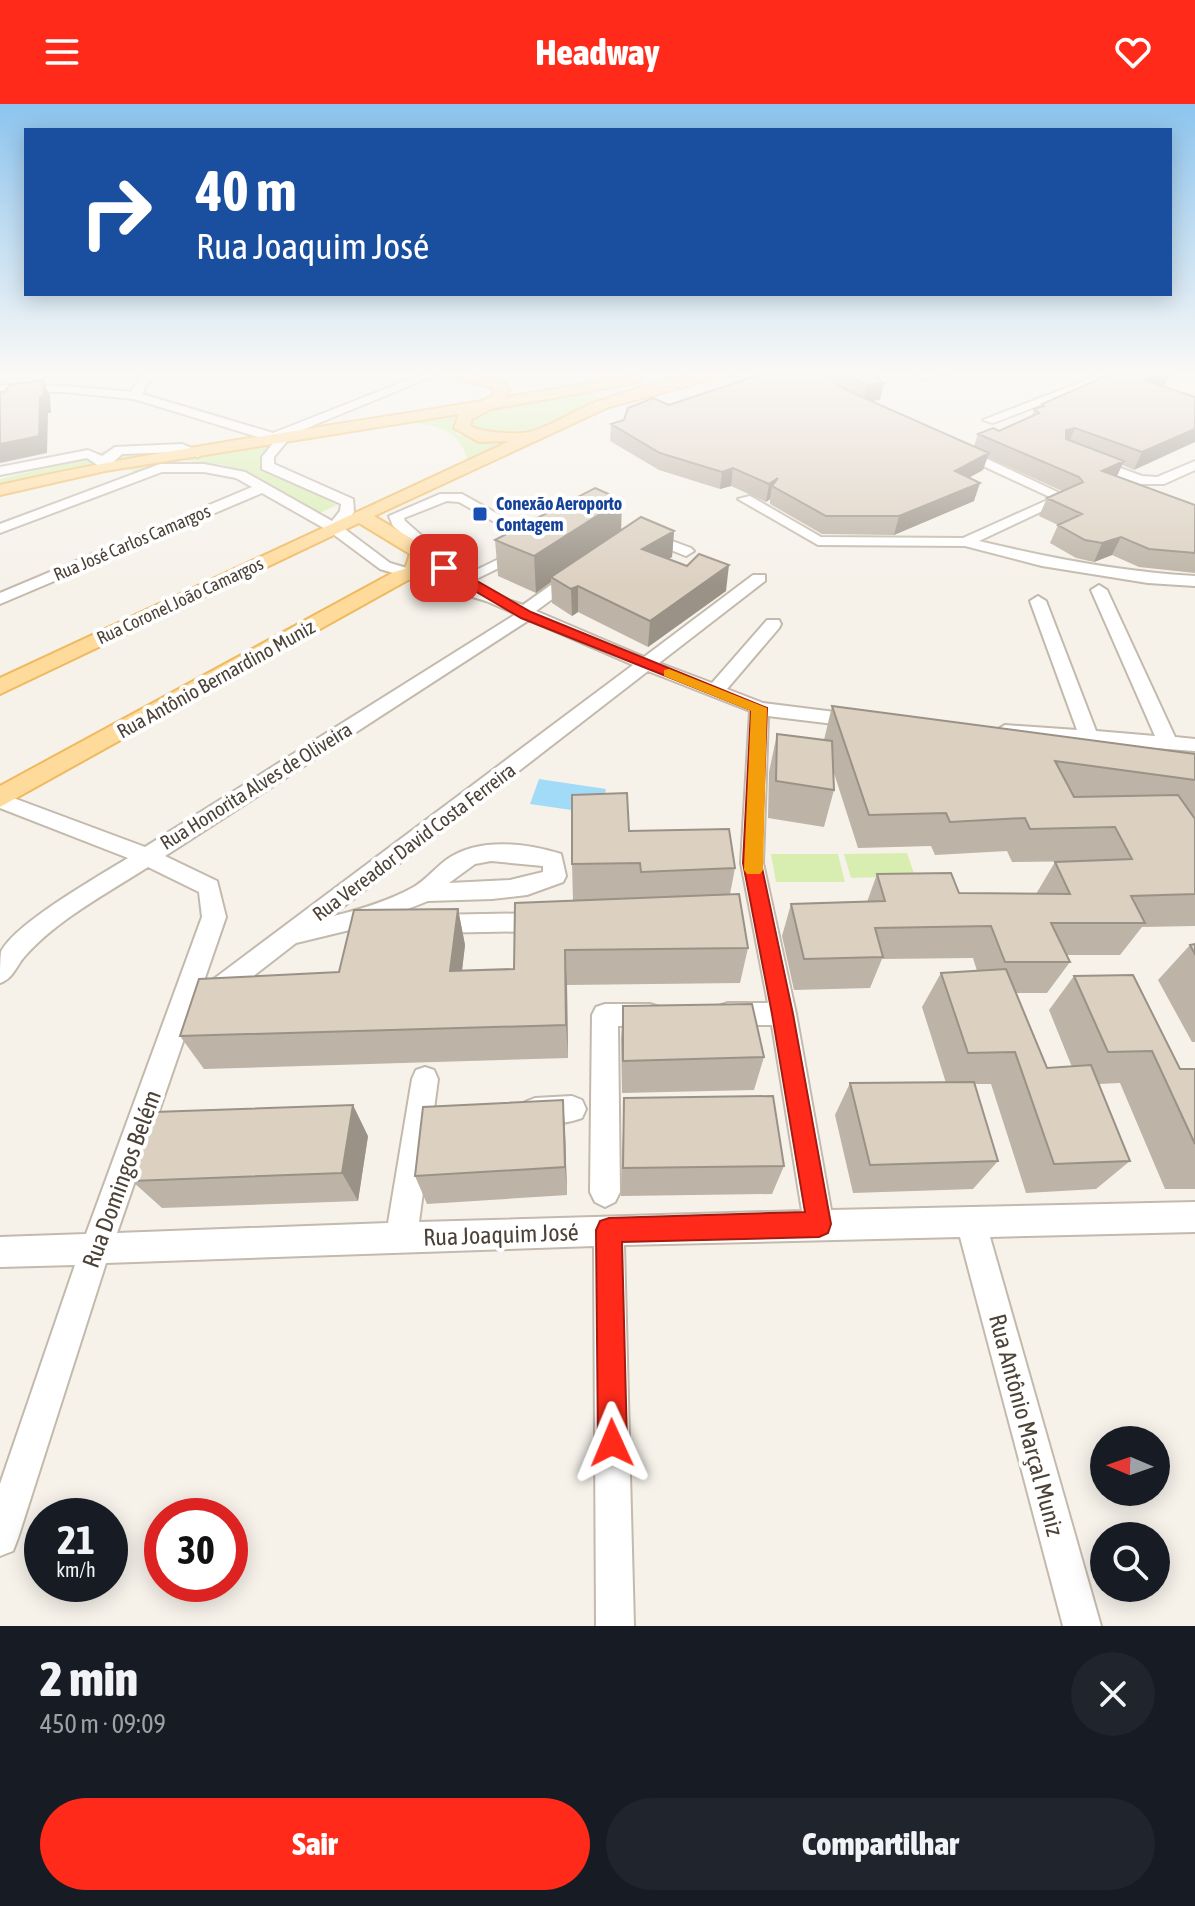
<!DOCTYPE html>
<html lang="pt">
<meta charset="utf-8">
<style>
:root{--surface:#171b24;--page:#20242c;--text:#f1f3f6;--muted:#9ea1a6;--accent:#ff2a19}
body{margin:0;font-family:"Asap Condensed",sans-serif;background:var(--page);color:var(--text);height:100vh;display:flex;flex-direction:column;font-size:30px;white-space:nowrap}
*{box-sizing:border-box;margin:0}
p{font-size:26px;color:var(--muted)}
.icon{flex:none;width:44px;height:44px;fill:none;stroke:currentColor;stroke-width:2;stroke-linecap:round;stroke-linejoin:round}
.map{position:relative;height:1522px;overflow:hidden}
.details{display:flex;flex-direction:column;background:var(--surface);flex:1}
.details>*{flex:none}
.banner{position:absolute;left:24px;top:24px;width:1148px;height:168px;border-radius:0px;box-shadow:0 4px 20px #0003;background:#1a4fa0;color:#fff;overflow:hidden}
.needle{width:52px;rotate:272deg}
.fabs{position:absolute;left:1090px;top:1322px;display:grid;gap:16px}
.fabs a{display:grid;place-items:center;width:80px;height:80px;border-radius:50%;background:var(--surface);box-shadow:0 4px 20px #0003;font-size:40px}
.speed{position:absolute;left:24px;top:1394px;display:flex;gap:16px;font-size:40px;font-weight:700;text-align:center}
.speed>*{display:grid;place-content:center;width:104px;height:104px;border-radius:50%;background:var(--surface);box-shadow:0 4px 20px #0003;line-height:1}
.speed small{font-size:20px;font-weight:400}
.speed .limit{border:12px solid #d22;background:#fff;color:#111}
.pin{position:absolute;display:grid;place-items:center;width:68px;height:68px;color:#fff;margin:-34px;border-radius:16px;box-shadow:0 4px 12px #0006}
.me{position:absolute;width:88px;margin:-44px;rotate:359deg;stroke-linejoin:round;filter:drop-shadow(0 0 6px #0008)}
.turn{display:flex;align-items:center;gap:28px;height:168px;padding:0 40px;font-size:36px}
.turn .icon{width:104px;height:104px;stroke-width:2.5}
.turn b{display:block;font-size:56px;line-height:68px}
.round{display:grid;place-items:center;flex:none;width:84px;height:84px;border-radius:42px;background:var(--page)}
.head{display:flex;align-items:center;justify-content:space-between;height:136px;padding:0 40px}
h1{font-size:48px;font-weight:800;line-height:60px}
.button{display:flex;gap:16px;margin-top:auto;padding:16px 40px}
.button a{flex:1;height:92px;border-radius:48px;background:var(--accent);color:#fff;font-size:32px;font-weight:800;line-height:92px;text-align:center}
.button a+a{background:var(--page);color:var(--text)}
header{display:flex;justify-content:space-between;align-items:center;height:104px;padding:0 40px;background:var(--accent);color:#fff;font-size:36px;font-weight:800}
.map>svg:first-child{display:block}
</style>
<header><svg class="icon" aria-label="menu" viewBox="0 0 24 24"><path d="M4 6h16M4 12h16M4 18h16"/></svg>Headway<svg class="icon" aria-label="heart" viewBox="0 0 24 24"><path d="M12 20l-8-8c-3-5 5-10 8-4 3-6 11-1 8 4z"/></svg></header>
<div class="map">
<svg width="1195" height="1522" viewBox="0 0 1195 1522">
<rect width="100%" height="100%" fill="#f6f2ea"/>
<path fill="#d7eeb0" d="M580,288H590L600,294L597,299C550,319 526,337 474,325L471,319L473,314L490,303Z
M460,309L454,320L457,331L504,339L468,358C460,327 442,323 413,318Z
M270,341L259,361L337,401L320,409L223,361L182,356L134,368L115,358L0,381V375L66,359L64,352L133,344Z
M907,749L915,772L851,774L844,750Z
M771,750H838L845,778H776Z"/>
<path fill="#a2dbf8" d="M539,675L606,685L599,710L530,700Z"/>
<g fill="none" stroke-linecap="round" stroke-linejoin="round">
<defs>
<path id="minor" d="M147,268H160L147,280L142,290L273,329L428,268H443L285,333L288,336L274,353V360L353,395L354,408L342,423L390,459L457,479L415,451L412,448L417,442L393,422L389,412L440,390H462L550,439L464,481L523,501L569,468H581V474L536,507L644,553L753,471H765V477L659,559L712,579L767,516H779L781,520L779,524L727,585L763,599L859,611L868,617L859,623L768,612L763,759L796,910L831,1106L1195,1098V1128L990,1133L1101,1522H1063L960,1133L624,1141L634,1522H596L594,1142L106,1159L18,1434L13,1447L0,1452V1380L75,1161L0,1163V1133L86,1130L202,813L199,788L148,763C106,790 58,815 25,852C16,862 13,875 0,879C0,870 0,856 1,848C14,820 99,772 128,754L0,704V689L145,743L516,510L486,497L380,465L329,427L262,389L0,500V489L252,383L236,374L204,368H162L0,429V420L160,360H204L245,368L332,417L340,407L341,400L262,365V353L274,338L134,295L65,288L0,287V281L65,282L131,288L138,276ZM447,397L459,398L532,439L474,467L430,439L405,417L404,414ZM529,516L633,561L203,883L200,890L203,897L212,901L221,897L296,839L362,823L428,797L492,795L527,791L563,778L566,772L561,750C525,739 478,733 446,756C434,765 425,777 412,784C386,798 358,806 330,813L648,567L750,607L741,759L768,899H728L719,902L715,910L719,918L728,921H772L802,1107L419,1118L438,975L434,966L425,963L416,966L412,975L388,1119L117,1129L226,813L217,777L165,752ZM491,757L543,762V768L510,776L449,779L475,760Z
M912,268H954L925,275Z
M1098,268H1112L1092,281L993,319L983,316L1084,277Z
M182,340L204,349L198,353L181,348L122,350L105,366L87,354L0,371V363L88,346L102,352L115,343Z
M958,341L1070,394L979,437C1050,454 1122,468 1195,472V482L1148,479L1042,462L965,442L818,441L738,395L750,392L821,433L963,434L1052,394L953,348V342Z
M1090,353L1142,372L1157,373L1195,357V366L1164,380H1140L1085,360V354Z
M648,428L691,444L694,447L686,452L643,435L641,432Z
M1099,481L1107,486L1175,633L1195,635V647L1005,633L995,627L1005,621L1077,626L1030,497L1038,492L1046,497L1096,627L1155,632L1091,486Z
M545,809L553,811L557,818L553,825L545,827L431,829L423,827L419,820L423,813L431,811Z
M605,900H650L659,903L663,911L659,919L650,922H618L620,1088L615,1098L605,1103L595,1098L590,1088L592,911L596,903Z
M572,992L582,996L586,1005L582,1014C565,1020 542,1023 525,1016L521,1007L525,998L535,994Z"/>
<path id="major" d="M431,268H457L504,278L509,286L507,293L636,271L643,275L636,279L491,305L472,315L470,322C483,329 518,331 530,328C554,321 576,305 599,297C643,281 692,267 739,268L609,303L374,412L427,444L430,448L421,473L408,476L0,703V682L394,468L405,465L410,450L359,419L0,590V574L510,337L479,338L454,324L459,310L105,367L0,391V381C159,345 321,324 482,297L493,291L494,284Z"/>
</defs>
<use href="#minor" stroke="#c3b9ac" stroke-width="4"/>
<use href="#major" stroke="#efb95f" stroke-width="4"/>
<use href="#minor" fill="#fff" fill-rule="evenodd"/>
<use href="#major" fill="#ffdb9b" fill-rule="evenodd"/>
</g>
<path fill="#bdb3a6" d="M824,268H869L880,296L870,297L974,342L978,330L999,327L1032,312L1034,305L1041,303L1042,300L1115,268H1171L1165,281L1162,282L1195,293L1134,366L1122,361L1117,372L1195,401V469L1139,463L1112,451L1094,458L1076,454L1050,439L1058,421L1039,412L1047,394L1062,387L987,353L983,366L969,374L974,397L894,431L822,430L770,400V395L766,398L731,382L720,385L659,366L610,337L611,320L669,301L838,280Z
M621,426L674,427L672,453L669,455L726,487L648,543L578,508L572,512L552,499L551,478L536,489L498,472L495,436Z
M832,602L1195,650V713H1193L1195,715V822L1142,823L1120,851H1067L1070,858L1047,889H1015L1047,964L1072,963L1049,906L1074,872L1180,965H1195V1085H1165L1120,979L1098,980L1130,1057L1096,1085L1026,1089L991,980H975L998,1057L973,1085L853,1089L835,1011L850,979H946L922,903L941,869L977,867L973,854L882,855L870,884L794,886L782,832L791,800L867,798L877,770L959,789L1036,790L1055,758L1093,757L1012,758L1007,747L935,751L931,742L858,744L833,666L834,686L824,723L768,714L769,668L777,630L824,636Z
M629,727L735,764L730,790L748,844L740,879L567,881L568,954L204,965L180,932L339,868L458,805L465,841L462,866L514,865L573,796L572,760Z
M1195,840V938H1192L1158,876L1190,841Z
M623,902L764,953L754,986L622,989L621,935Z
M624,994L784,1062L772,1090L621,1092Z
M565,1026L567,1091L427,1100L415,1072Z
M368,1032L358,1097L162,1104L132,1077Z"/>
<path fill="#9a9287" d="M1165,268H1171L1165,281L1137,292L1144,276Z
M43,276L50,292L51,309H48L47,349L0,359V340L40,293Z
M884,279L880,296L863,298L867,281Z
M1075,324L1068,341L1060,343L1066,326Z
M1195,325V338L1134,366L1142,348Z
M989,349L983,366L949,384L955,367Z
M1124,357L1116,374L1102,367Z
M733,364L731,382L720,385L722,368Z
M778,374L772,382L770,395L766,398L769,380Z
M980,379L974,397L894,431L899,412Z
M622,396L621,431L551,473V478L536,489L534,452Z
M674,427L672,453L641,471L642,445Z
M1121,433L1112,451L1094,458L1102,439Z
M729,461L726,487L648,543L650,517Z
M578,482V508L572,512L571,485Z
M458,805L465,841L458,901L450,867Z
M565,846L567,881L568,954L566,921Z
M563,996L565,1026L567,1091L565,1063Z
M353,1001L368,1032L358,1097L342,1069Z"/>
<path fill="#dcd0c1" stroke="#9a9287" stroke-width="2" d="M768,268H821L846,286L989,349L955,367L980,379L899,412H826L772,382L778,374L769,380L733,364L722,368L660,349L611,320L624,316L628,304L653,294L669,301Z
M846,268H869L884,279L867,281L857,277Z
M1115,268H1165L1144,276L1195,293V325L1142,348L1075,324L1066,326V335L1124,357L1102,367L1195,401V449L1149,445L1121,433L1102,439L1085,436L1058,421L1082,410L1047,394L1083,378L1079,373L978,330L993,324L999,327L1039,309L1034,305L1044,302L1042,300Z
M43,276L44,292L40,293L39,332L0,340V288H4L10,281Z
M595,384L622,396L534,452L495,436Z
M641,413L674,427L642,445L687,462L699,450L729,461L650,517L578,482L571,485L551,473Z
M832,602L1195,650V676L1055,657L1074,693L1178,691L1195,715V790L1131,792L1145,819H1051L1070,858H1005L991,822L875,824L883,853L804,855L791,800L885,797L877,770L951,769L959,789L1070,790L1055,758L1132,755L1115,723L1030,725L1025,714L950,718L946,709L869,711Z
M777,630L832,637L834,686L776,677Z
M627,689L629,727L729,725L735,764L641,768L640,759L572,760V691Z
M739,790L748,844L565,846L566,921L180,932L199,875L339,868L354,806L458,805L450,867L514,865L515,799Z
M1195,840V850L1190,841Z
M1006,865L1047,964L1091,961L1130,1057L1054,1060L1015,948L968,949L941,869Z
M1133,871L1180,965H1195V1040L1152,947L1108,948L1074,872Z
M752,900L764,953L623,957V902Z
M974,978L998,1057L870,1061L850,979Z
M773,992L784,1062L623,1064L624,994Z
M563,996L565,1063L415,1072L423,1003Z
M353,1001L342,1069L132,1077L154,1008Z"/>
<linearGradient id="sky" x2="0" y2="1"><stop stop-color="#8cc4ee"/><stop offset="0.56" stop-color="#fbf9f6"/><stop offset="1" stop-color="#fbf9f6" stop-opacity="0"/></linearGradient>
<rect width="1195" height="481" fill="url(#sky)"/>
<path fill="#ff2a19" stroke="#a61b10" stroke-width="2" d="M439,461H449L531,508L767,604L761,759L793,910L831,1120L828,1129L819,1133L622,1138L627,1339L622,1350L612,1354L602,1350L598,1339L596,1126L600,1117L609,1114L805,1108L772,910L743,759L751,606L521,514L439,466Z"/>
<path fill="#f59e0b" d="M669,565L767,604L763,766L760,770H747L744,766L751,607L664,572V566Z"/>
<rect fill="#1a4fb4" stroke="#fff" stroke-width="3" x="472" y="402" width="16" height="16" rx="4"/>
<g text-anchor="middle" stroke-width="8" stroke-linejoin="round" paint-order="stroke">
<g font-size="18" font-weight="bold" fill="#164399" stroke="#fff" text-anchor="start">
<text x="496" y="406">Conexão Aeroporto<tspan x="496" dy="21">Contagem</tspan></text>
</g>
<g font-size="18" fill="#4c4237" stroke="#fff">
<text transform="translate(132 439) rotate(-23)" y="6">Rua José Carlos Camargos</text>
<text transform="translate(180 497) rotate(-25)" y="6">Rua Coronel João Camargos</text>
</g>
<g font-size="20" fill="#4c4237" stroke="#fff">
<text transform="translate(216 575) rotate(-29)" y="7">Rua Antônio Bernardino Muniz</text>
<text transform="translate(256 682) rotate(-32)" y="7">Rua Honorita Alves de Oliveira</text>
<text transform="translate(414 738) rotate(-37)" y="7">Rua Vereador David Costa Ferreira</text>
</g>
<g font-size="24" fill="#4c4237" stroke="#fff">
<text transform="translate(122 1075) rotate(-70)" y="8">Rua Domingos Belém</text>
<text transform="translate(501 1131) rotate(-2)" y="8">Rua Joaquim José</text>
<text transform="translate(1026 1321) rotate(75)" y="8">Rua Antônio Marçal Muniz</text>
</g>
</g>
</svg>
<div class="fabs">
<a><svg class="needle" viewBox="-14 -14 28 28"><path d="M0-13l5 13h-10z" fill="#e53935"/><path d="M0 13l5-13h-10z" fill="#9ea1a6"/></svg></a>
<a><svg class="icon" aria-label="search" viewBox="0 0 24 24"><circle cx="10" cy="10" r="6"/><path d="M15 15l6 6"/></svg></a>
</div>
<div class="speed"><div>21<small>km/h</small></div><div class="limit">30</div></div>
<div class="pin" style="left:444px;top:464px;background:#d93025"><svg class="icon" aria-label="arrive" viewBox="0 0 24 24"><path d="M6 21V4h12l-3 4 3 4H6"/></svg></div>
<svg class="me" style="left:612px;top:1339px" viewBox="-20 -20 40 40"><path d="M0-17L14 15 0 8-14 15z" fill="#ff2a19" stroke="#fff" stroke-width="4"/></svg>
<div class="banner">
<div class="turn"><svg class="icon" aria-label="right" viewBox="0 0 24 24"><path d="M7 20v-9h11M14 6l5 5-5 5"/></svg><div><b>40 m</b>Rua Joaquim José</div></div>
</div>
</div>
<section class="details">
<div class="head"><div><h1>2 min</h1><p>450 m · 09:09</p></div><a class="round"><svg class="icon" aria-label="close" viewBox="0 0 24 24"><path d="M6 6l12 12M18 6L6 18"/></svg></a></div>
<div class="button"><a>Sair</a><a>Compartilhar</a></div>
</section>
